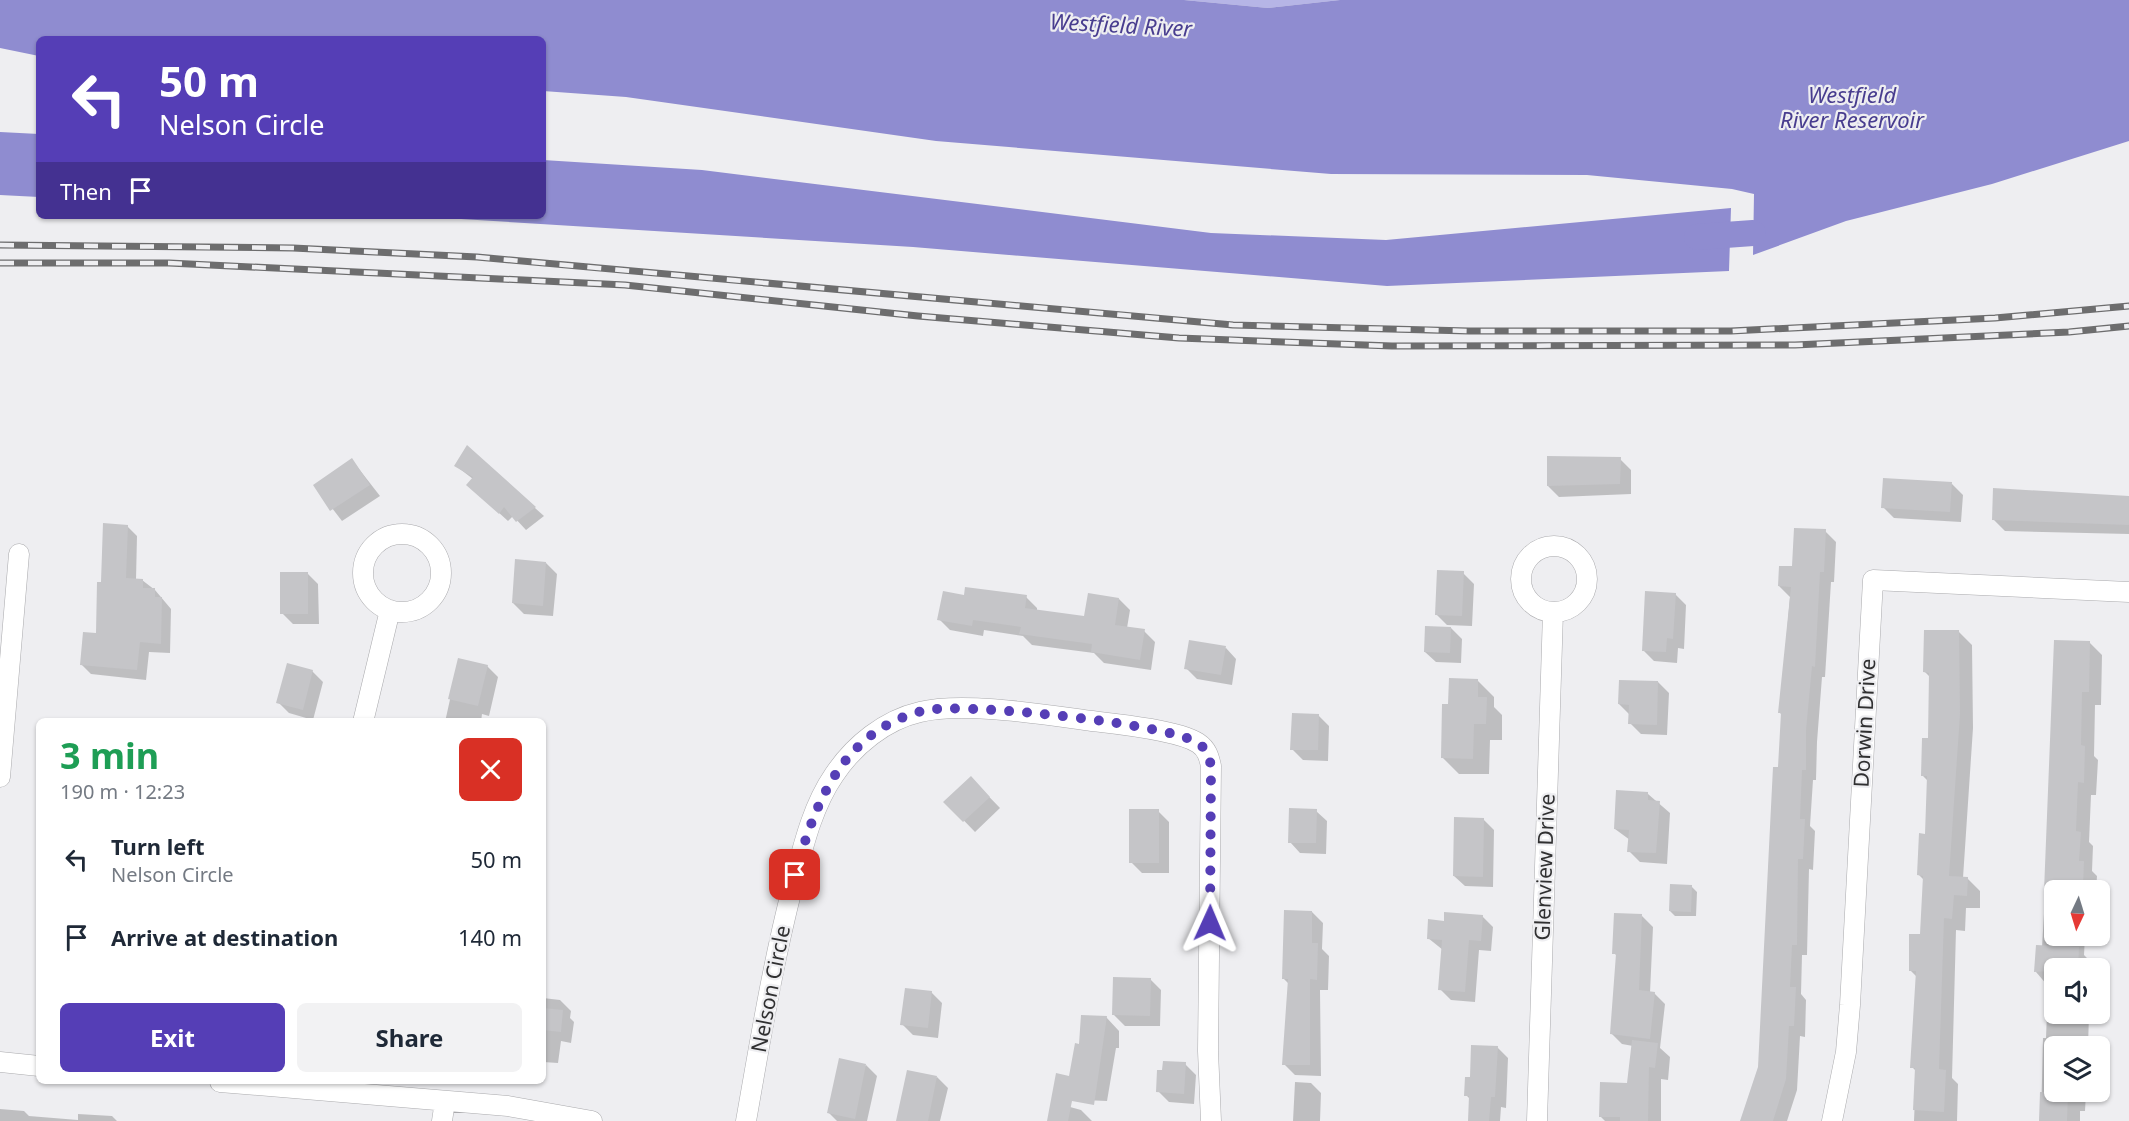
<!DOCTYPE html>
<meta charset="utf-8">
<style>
:root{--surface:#fff;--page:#f2f2f3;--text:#1f2937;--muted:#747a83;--accent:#553eb6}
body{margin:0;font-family:"Noto Sans",sans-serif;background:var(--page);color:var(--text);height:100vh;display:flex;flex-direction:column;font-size:22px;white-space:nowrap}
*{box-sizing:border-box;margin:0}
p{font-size:20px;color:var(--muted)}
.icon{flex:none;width:33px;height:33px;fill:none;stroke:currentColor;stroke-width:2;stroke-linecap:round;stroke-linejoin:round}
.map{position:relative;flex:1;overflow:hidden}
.details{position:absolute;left:36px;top:718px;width:510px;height:366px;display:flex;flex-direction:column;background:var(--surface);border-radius:9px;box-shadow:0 2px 4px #0004}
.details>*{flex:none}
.top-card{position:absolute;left:36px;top:36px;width:510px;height:183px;border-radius:9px;box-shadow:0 2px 4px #0004;background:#553eb6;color:#fff;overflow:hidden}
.needle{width:39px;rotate:184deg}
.buttons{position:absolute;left:2044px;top:880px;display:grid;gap:12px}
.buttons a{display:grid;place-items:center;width:66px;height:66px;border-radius:9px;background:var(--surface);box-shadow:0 2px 4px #0004;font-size:30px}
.pin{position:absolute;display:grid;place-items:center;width:51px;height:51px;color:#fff;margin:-26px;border-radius:12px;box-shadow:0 3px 9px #0006}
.me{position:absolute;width:66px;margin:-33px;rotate:1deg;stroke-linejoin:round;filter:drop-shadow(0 0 4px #0008)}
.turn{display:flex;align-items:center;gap:21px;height:126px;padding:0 24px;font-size:27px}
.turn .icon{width:78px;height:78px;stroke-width:2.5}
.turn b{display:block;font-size:42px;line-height:51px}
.then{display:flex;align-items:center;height:57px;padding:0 24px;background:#0003;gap:12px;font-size:22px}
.round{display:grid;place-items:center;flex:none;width:63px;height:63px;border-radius:9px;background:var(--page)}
.overview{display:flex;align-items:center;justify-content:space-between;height:102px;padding:0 24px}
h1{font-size:36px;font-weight:700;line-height:45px;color:#1e9e55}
.cta{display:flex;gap:12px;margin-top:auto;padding:12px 24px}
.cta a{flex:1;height:69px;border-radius:9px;background:var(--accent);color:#fff;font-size:24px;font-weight:700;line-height:69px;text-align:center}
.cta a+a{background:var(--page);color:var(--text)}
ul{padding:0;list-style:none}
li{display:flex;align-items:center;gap:18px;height:78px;padding:0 24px}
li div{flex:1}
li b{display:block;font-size:22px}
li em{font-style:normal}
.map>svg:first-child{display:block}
</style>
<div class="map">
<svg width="2129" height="1121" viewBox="0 0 2129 1121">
<rect width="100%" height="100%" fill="#eeeef1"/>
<path fill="#b6b5e6" d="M1184,0H1340L1268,8Z"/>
<path fill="#8f8cd0" d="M0,0H1184L1268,8L1340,0H2129V141L1992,184L1846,221L1753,255L1754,194L1732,189L1587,175L1331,174L936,141L626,97L543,91V39H39V56L0,48Z
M0,132L39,134V197L0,195Z
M543,160L702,170L1211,233L1386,240L1731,208L1729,271L1387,286L913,247L412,216H543Z"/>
<path fill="#0003" d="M467,447L535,508L544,516L526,530L513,516L508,521L477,493L473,479L456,466Z
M1620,459L1631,470V494L1559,497L1548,486Z
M352,460L380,496L342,521L315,486Z
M1952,484L1963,495L1961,522L1894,518L1883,507Z
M2129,498V534L2005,531L1994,520Z
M127,526L137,536L136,580H142L155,590L171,609L170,653L149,652L146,680L91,674L81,664L97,635L102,584Z
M1825,531L1836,542L1834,582H1831L1825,677H1822L1817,742L1816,780H1813L1810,826L1815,831L1813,870L1809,869L1807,955H1802L1801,994L1806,1000L1805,1037L1800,1036L1797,1090L1787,1121H1742L1760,1067L1779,769L1782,715L1780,713L1790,597L1779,586Z
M546,563L557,574L553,616L524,614L513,603Z
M1463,573L1474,584L1472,626L1447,625L1436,614Z
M308,574L318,584L319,624H293L282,613Z
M1675,594L1686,605L1684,649L1678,648L1677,663L1654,661L1644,651Z
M965,597H1026L1037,608V611L1085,618L1119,599L1130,610L1127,628L1144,631L1155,642L1151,670L1104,663L1094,653L1032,645L1023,636L984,630L983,636L950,630L939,619Z
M1451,628L1462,639L1461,663L1436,662L1425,652Z
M1959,632L1972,645L1973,728L1963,878H1967L1980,891V908H1966L1965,931L1956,930L1952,1078L1958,1084L1957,1121H1914L1916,1071L1912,1067L1917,977L1910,970L1921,935L1924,880L1919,875L1926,835L1929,782L1923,776L1930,740L1931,678L1925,672Z
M2089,642L2102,655L2101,705H2095L2094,756L2098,760L2096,795H2091L2089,842L2093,846L2092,871L2097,876L2096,891H2055V936H2085L2084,955L2091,962V969H2055V1014H2089L2088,1047H2055V1092H2086L2085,1111H2080V1121H2041L2043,1038H2046L2048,986L2036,972L2042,947L2049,830Z
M1226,648L1236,659L1232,685L1197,679L1186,668Z
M459,659L487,666L498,677L489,716L482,714L481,722H445Z
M312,671L323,682L313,720L289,713L278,702Z
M1478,681L1494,697V707L1502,715V740H1490L1489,774H1459L1442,757L1449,706Z
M1658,682L1669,693L1667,735L1641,734L1630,723V715L1619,704Z
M1318,715L1329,726L1328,761L1303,760L1292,749Z
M971,778L1000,808L975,832L946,802Z
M1648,794L1670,813L1667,864L1640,862L1629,851L1630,840L1615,829Z
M1158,811L1169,822V873H1142L1131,862Z
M1316,811L1327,821L1326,854L1300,853L1290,842Z
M1483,819L1494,830L1493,887L1465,886L1454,876Z
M1691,886L1697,892L1696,916H1675L1670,911Z
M1312,912L1323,923L1322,949L1329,956L1328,990H1320L1321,1076L1295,1075L1284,1064L1289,984L1283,978Z
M1482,916L1493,927L1491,951L1479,950L1475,1002L1451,1000L1440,989L1443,950L1428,938L1445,922Z
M1642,916L1653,927L1650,993H1654L1665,1004L1660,1048L1670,1057L1668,1080L1661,1079V1121H1605L1601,1117L1629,1084L1633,1046L1622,1044L1611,1033L1618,957L1614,953Z
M1150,979L1161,990L1160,1026H1125L1114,1015Z
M931,992L942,1003L938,1038L913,1035L902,1024Z
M543,998L560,1000L571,1011L570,1018L574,1022L571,1043L561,1041L558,1063L543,1062Z
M1106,1017L1119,1031V1048H1116L1107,1101L1082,1100L1081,1045Z
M1497,1047L1508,1058L1506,1108L1501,1107L1500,1121H1469L1470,1099L1466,1095L1471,1078Z
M1185,1064L1196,1075L1194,1104L1169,1102L1158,1091Z
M866,1065L877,1076L867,1121H837L829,1113Z
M937,1077L948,1088L940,1121H897Z
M1295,1082L1311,1083L1321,1093L1320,1121H1293Z
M1052,1102L1081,1110L1092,1121H1048Z
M0,1109L24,1111L29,1116L78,1120V1114L112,1116L117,1121H0Z"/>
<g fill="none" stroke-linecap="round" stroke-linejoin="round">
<path stroke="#8f8cd0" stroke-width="26" d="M1697,237L1753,233"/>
</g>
<path fill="#c5c5c8" d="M467,445L486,462L536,507L516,522L504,507L499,514L466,485L473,477L454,466Z
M1547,456L1621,457L1620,484L1547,486Z
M352,458L370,485L330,511L313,485Z
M1883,478L1952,482L1950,512L1881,508Z
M1993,488L2129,496V525L1992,520Z
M103,523L128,525L126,578L143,579V588H155V597H162L161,644L140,642L137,670L80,665L83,632L96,633L97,582H101Z
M1794,528L1826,529L1824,572H1820L1815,667L1812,666L1806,730V770H1802L1800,819H1805L1803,859H1798L1797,945H1792L1790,987H1796L1794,1026H1789L1786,1079L1773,1121H1740L1758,1067L1773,767H1778L1781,713H1778L1791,587L1778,586L1779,566H1792Z
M515,559L546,562L543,606L512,603Z
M1437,570L1464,571L1462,616L1435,615Z
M280,572H308V614H280Z
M965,587L1027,595L1025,608L1084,616L1088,593L1119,598L1115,625L1145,629L1140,660L1091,652L1092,644L1019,634L1021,627L973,620L972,626L937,620L943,591L964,595Z
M1645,591L1676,593L1673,639L1667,638L1666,652L1642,651Z
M1425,626L1451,627L1450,653L1424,652Z
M1924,630H1959L1960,714L1949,876L1968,877L1967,896L1954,895L1952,919L1944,918L1939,1069L1946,1070L1944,1112L1913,1110L1915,1068H1910L1916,971H1909V934H1920L1923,876L1917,875L1919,833L1925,834L1927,776H1921L1922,738H1928L1929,673L1923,672Z
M1189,640L1226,646L1221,675L1184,669Z
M2054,640L2090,641L2089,692H2082L2081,745L2085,746L2084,783L2078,782L2076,831L2081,832L2079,861H2084L2083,887L2075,886L2074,891H2044Z
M458,658L488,665L478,706L448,699Z
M287,663L313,670L303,710L276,703Z
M1449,678L1478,679V697H1487L1486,724H1474L1473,759L1441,758L1442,704H1448Z
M1619,680L1658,681L1657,725L1628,724L1629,705L1618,704Z
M1292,713L1319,714L1318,750H1290Z
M971,776L990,797L963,822L943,802Z
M1616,790L1648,792V800L1660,801L1656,853L1627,852L1629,830L1614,829Z
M1289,808L1317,809L1316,843H1288Z
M1129,809H1159V863H1129Z
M1454,817L1484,818L1483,877L1453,876Z
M1670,884L1692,885L1691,912L1669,911Z
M1284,910L1312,911V943H1318L1317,980L1310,979V1065H1282L1288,979H1282Z
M1444,912L1483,915L1481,941L1469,940L1465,992L1438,990L1442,940L1427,939L1428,919L1444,921Z
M1614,913L1642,914L1639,990L1655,992L1650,1039L1610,1034L1616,954H1612Z
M2036,945L2079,947L2078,969L2034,972Z
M1113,977L1151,978L1150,1016L1112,1015Z
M905,988L932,991L928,1028L900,1025Z
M543,1008L563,1010L561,1032L543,1030Z
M1081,1015L1107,1016L1094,1105L1072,1101L1068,1121H1047L1056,1073L1069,1076L1075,1043L1079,1044Z
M1632,1040L1658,1043L1655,1068L1649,1067L1648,1121H1620V1117H1599L1600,1082L1627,1083Z
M1471,1045L1498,1046L1495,1097H1491L1489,1121H1468L1469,1096H1464L1465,1077H1470Z
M839,1058L866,1064L855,1119L827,1113Z
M1163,1061L1186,1062L1184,1094L1156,1092L1157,1070H1162Z
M907,1070L937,1076L928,1121H896Z
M2040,1092H2068L2067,1121H2039Z"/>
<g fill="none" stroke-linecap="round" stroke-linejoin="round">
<defs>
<path id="street" d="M363 573a39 39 0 1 1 78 0a39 39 0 1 1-78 0Z
M1521 579a33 33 0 1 1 66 0a33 33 0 1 1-66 0Z
M363,722L390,610
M0,777L19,554
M0,1062L39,1066
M220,1082L508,1106L592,1121
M442,1121L445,1101
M746,1121C760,1042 773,962 793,885C803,847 812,807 834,775C854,745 885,720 920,712C963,701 1047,715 1092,721C1118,724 1177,730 1198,743C1207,749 1209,757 1211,766L1208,1051L1211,1121
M1537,1121L1553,612
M1832,1121L1846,1052L1850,1005L1873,580L2129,592"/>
</defs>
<use href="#street" stroke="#aaaaad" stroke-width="21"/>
<use href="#street" stroke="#fff" stroke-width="20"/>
<defs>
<path id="rail" d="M0,245L293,248L477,257L1233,325L1469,331H1731L1995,318L2129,306
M0,263H169L625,285L918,316L1179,338L1392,346L1795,345L2069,332L2129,326"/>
</defs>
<use href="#rail" stroke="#6d6d6e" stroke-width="7"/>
<use href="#rail" stroke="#eeeef1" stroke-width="4.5" stroke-dasharray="14" stroke-linecap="butt"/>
</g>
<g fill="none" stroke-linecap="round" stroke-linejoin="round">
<path stroke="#553eb6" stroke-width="10" stroke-dasharray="0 18" d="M795,875C811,818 831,758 885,726C900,718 918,710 936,709C978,705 1166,723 1198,743C1207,749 1209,757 1211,766L1210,923"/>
</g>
<g text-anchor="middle" stroke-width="4.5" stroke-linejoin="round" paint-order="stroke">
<g font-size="21" fill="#303031" stroke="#eeeef1">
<text transform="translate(1865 723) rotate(-87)" y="7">Dorwin Drive</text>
<text transform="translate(1545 867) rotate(-88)" y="7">Glenview Drive</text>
<text transform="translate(771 989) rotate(-79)" y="7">Nelson Circle</text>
</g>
<g font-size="22" font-style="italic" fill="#483d8f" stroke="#eeeef1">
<text transform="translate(1121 25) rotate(3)" y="8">Westfield River</text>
<text x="1852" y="103">Westfield<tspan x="1852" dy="25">River Reservoir</tspan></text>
</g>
</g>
</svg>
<div class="buttons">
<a><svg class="needle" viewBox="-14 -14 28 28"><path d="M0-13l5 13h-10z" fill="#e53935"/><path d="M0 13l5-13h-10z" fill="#747a83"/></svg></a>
<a><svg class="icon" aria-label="sound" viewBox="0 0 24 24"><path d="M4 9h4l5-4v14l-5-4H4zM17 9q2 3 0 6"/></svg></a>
<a><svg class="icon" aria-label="layers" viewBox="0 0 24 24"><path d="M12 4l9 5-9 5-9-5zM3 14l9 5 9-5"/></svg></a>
</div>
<div class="pin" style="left:795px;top:875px;background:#d93025"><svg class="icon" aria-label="arrive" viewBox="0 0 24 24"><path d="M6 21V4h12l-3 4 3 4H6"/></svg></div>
<svg class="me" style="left:1210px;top:923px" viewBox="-20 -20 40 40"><path d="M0-17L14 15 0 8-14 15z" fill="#553eb6" stroke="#fff" stroke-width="4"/></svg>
<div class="top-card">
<div class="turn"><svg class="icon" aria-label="left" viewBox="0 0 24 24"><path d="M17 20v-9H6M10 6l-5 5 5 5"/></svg><div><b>50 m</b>Nelson Circle</div></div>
<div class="then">Then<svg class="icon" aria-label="arrive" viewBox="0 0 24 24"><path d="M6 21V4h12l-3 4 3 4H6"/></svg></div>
</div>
<section class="details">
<div class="overview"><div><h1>3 min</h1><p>190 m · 12:23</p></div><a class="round" style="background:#d93025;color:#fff"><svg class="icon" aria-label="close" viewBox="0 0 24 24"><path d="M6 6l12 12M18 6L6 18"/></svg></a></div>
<ul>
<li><svg class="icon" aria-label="left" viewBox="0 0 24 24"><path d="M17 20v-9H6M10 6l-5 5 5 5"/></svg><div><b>Turn left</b><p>Nelson Circle</p></div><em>50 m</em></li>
<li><svg class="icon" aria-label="arrive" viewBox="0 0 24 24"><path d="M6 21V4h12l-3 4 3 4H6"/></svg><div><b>Arrive at destination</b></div><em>140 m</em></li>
</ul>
<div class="cta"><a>Exit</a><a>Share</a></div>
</section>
</div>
